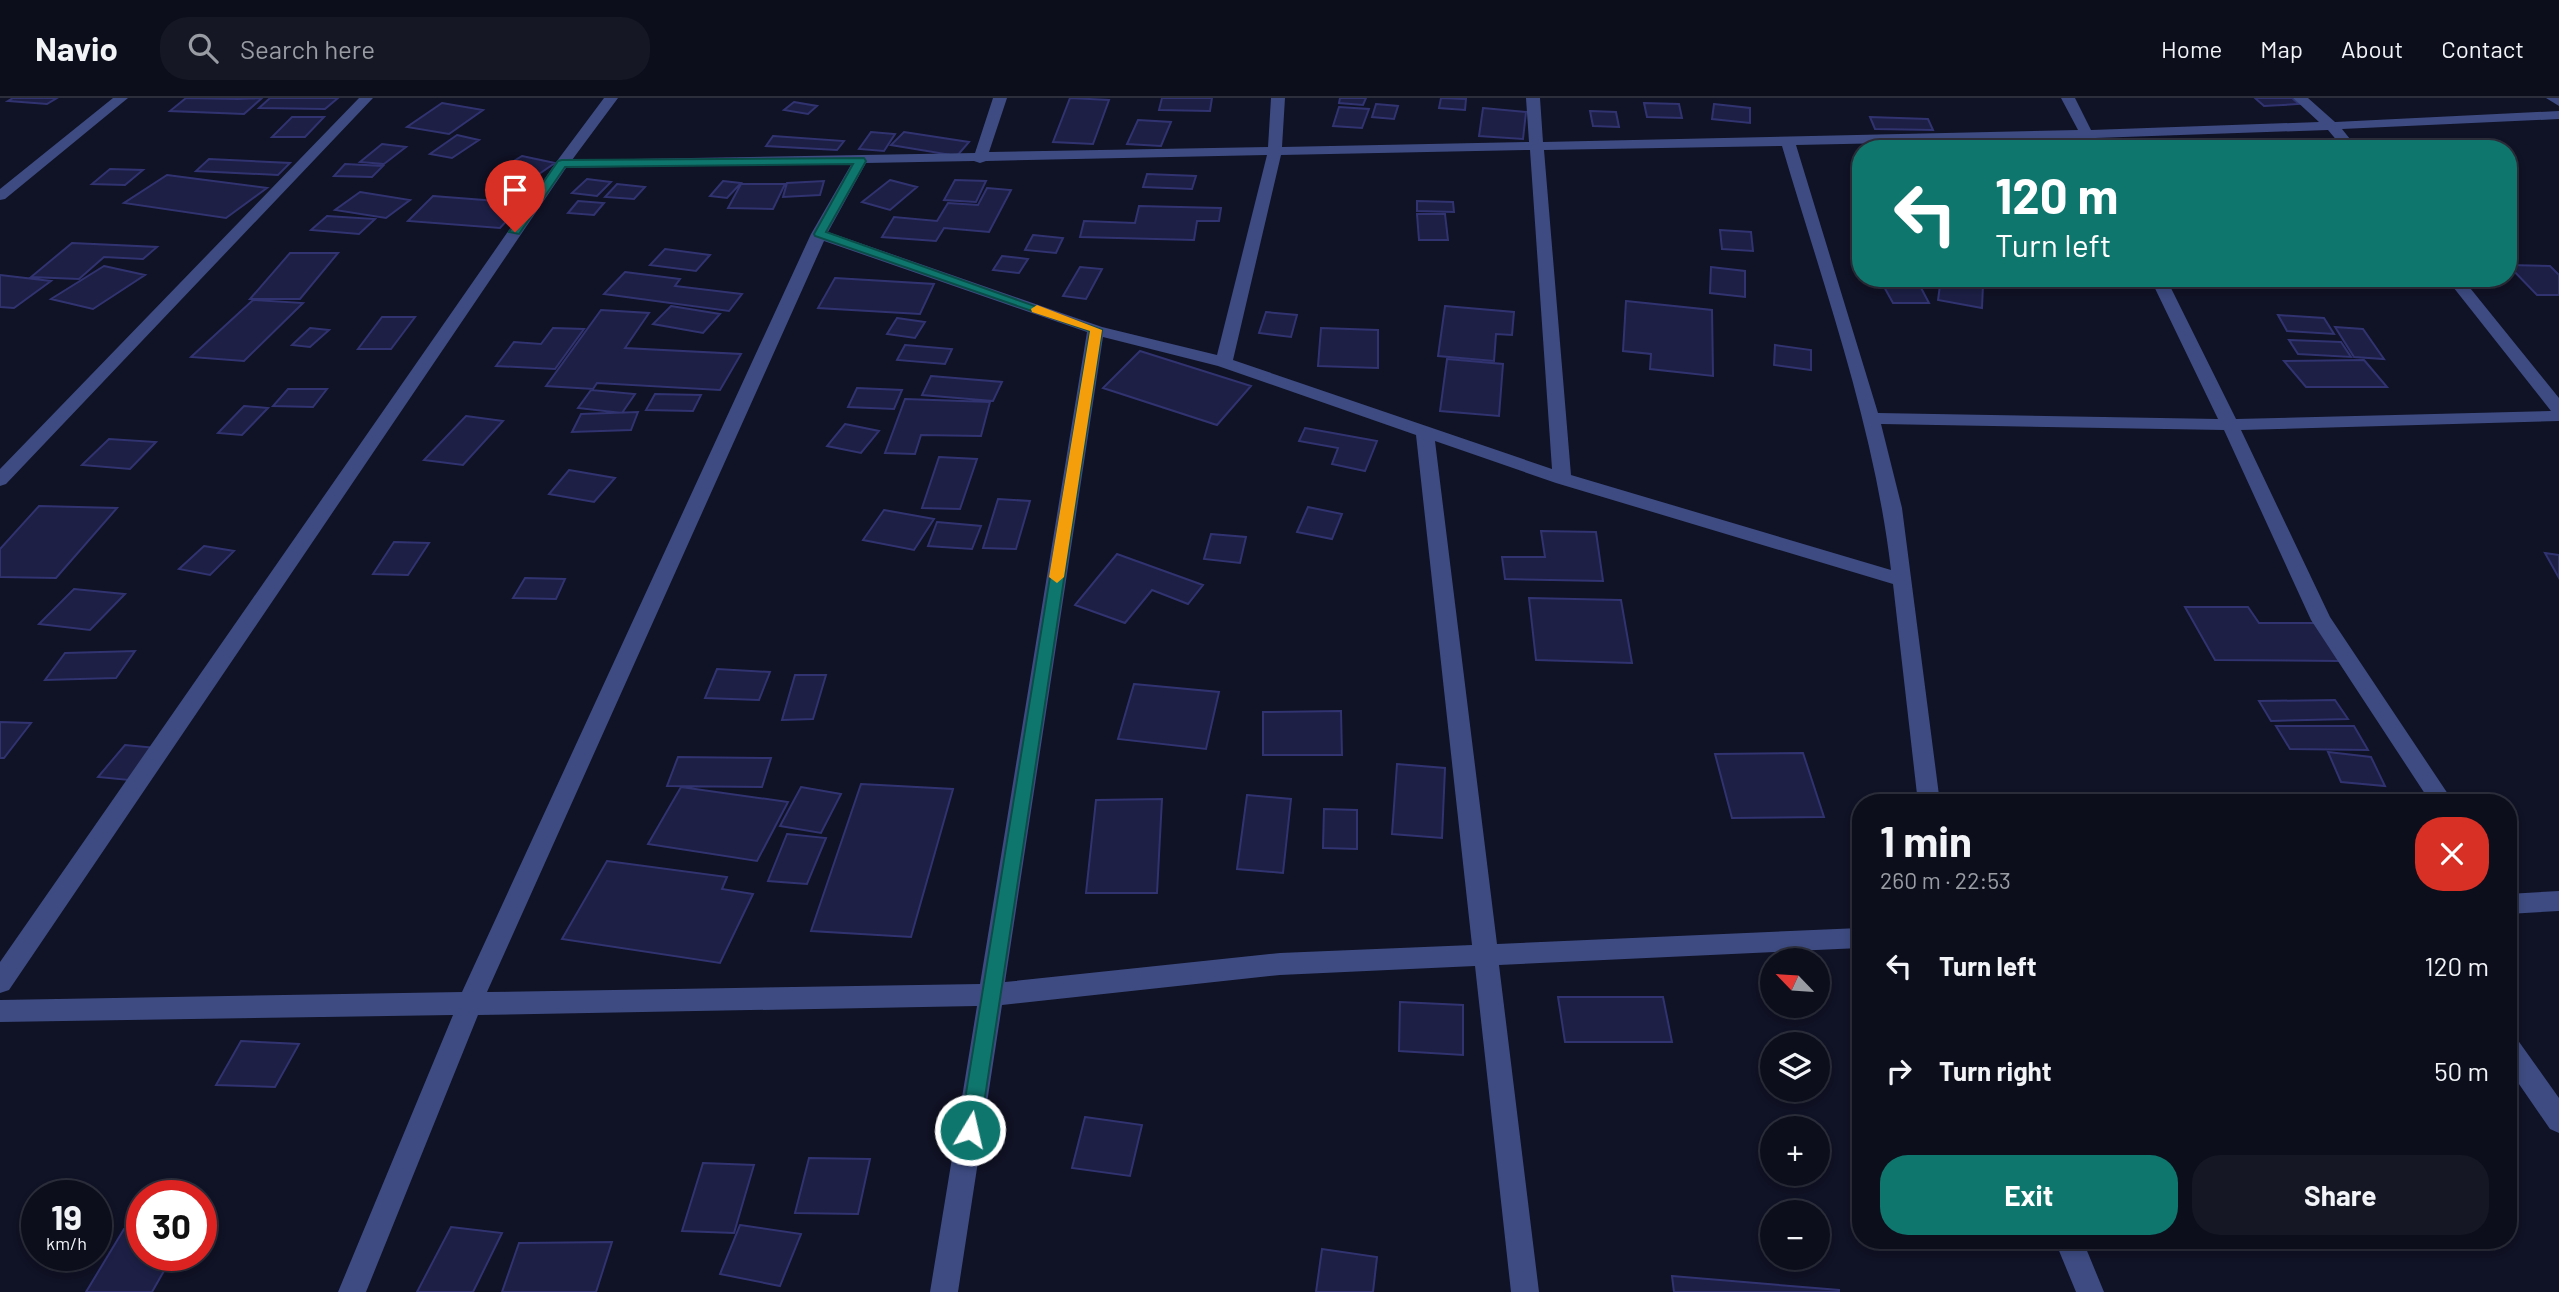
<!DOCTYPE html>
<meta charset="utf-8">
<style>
:root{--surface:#0c0e1c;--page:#151725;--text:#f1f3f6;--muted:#9a9ca3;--line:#2c2e3b;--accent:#0f766e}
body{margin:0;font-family:Barlow,sans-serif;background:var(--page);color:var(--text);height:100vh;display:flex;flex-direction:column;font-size:26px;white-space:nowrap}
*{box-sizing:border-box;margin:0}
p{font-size:23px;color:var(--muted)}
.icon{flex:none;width:38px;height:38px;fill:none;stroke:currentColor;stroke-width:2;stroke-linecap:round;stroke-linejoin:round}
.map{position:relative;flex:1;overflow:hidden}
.side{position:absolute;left:1852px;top:696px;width:665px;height:455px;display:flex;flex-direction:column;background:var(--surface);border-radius:28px;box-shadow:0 4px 10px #0003,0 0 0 2px var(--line)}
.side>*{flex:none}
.guide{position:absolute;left:1852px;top:42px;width:665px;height:147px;border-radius:28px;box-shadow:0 4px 10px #0003,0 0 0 2px var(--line);background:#0f766e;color:#fff;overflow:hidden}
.needle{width:46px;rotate:295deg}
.controls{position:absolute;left:1760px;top:850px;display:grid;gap:14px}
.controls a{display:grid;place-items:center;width:70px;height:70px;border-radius:50%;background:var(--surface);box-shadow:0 4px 10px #0003,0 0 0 2px var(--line);font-size:35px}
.speed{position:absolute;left:21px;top:1082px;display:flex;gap:14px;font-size:35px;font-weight:700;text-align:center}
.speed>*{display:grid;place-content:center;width:91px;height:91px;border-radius:50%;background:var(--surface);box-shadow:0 4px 10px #0003,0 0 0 2px var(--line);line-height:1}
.speed small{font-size:18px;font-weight:400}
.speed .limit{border:10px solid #d22;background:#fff;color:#111}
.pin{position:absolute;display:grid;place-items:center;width:60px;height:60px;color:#fff;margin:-72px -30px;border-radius:50% 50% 50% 0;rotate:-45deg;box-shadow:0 0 7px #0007}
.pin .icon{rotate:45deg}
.me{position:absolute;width:77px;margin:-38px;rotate:9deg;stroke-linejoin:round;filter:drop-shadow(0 0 5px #0008)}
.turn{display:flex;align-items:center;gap:24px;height:147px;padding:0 28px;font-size:32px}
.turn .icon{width:91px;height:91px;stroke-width:2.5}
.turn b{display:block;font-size:49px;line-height:60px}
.round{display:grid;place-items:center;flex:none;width:74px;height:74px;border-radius:28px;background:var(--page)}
.head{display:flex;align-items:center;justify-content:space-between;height:119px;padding:0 28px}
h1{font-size:42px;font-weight:700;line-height:52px}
.primary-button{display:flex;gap:14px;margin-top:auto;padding:14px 28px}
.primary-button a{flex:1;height:80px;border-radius:28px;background:var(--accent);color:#fff;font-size:28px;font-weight:700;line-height:80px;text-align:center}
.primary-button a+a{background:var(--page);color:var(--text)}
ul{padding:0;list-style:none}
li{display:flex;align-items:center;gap:21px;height:105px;padding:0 28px}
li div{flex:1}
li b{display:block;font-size:26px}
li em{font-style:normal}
header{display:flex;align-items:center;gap:42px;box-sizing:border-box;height:98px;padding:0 35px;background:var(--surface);border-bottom:2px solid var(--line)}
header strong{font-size:33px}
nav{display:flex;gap:38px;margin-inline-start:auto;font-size:24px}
.search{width:490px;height:63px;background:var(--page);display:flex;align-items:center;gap:18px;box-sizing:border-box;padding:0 24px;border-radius:28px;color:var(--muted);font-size:26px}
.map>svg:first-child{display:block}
</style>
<header>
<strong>Navio</strong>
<div class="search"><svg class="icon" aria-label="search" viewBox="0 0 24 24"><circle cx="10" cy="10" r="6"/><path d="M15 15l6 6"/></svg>Search here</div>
<nav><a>Home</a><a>Map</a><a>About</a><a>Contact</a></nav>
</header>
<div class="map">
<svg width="2559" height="1194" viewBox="0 0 2559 1194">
<rect width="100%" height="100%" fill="#101225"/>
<path fill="#1d1f45" stroke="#303370" stroke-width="2" d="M13,0H57L47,6L8,3Z
M186,0L238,1L262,0L244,16L170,13Z
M270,0H338L325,11L259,10Z
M1070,0L1109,2L1093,46L1053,44Z
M1162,0H1212L1210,13L1159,12Z
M1340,0H1366L1363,7L1339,5Z
M1441,0L1466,1L1465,12L1439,10Z
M2255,0H2292L2299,6L2264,8Z
M794,4L817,8L808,16L784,12Z
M442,5L483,12L449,36L407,29Z
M1644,5L1679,6L1682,20L1647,19Z
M1376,6L1398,8L1394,21L1372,19Z
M1714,6L1750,10V25L1712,21Z
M1339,9L1369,11L1362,30L1333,28Z
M1483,10L1526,14L1523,41L1479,38Z
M1590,13L1616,14L1619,29L1593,28Z
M292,19H324L305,39H272Z
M1870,19L1928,21L1933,32L1875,31Z
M1138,22L1171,24L1161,48L1127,46Z
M871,34L895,36L884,53L859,51Z
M904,34L969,44L957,58L891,47Z
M457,37L479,42L452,60L430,56Z
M773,38L844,43L837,52L766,48Z
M1948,45L2000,47L2002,51H1950Z
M382,46L406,49L384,66L360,64Z
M522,58L555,65L539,76L506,68Z
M209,61L290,65L278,77L196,73Z
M345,66L383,68L372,79L334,78Z
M110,71L143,72L125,87L92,86Z
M1147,76L1196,78L1192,91L1143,89Z
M167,77L267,90L226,120L124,105Z
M587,81L611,84L597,98L572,95Z
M890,82L917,89L890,112L862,104Z
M955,82L986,83L976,104L944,102Z
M723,83L741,85L727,100L710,98Z
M824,83L820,97L783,99L787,85Z
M617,86L645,89L634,101L605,99Z
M741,86H785L773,111L728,110Z
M987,90L1011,92L989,134L944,130L936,143L882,139L894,119L937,123L948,105L978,107Z
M360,94L410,102L386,120L335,112Z
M433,98L523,105L500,130L408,123Z
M578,103L604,105L594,117L568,115Z
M1417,103L1453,104L1454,114L1417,113Z
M1139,108L1221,110L1219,123H1197L1194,142L1080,139L1084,123L1135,125Z
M1417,116H1445L1448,142H1419Z
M327,118L375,121L359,136L311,132Z
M1720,132L1751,134L1753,153L1722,151Z
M1033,137L1063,140L1056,155L1025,152Z
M72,145L157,149L143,161L104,159L79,181L31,179Z
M665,151L710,157L696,173L650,167Z
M290,155H338L300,201H250Z
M1002,158L1028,161L1019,175L993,172Z
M2508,167L2550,168L2559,177V197H2537Z
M104,168L145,177L93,211L51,201Z
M1080,169L1102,171L1086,201L1063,198Z
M1711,169L1745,173V199L1710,195Z
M625,174L680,181L675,188L742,196L729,213L604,196Z
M0,177L51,183L14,210L0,209Z
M835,180L934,186L920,216L818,210Z
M1941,180L1983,186L1982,210L1938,202Z
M1919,186L1929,205H1893L1883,187Z
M253,202L303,205L244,263L191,259Z
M1626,203L1712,212L1713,278L1650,271L1651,256L1623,253Z
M671,208L720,216L703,235L653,226Z
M1445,208L1514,214L1512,237L1496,236L1494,263L1438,258Z
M601,212L649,215L625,250L741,256L720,292L597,285L593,291L546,288Z
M1266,214L1297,217L1291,239L1259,235Z
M2278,217L2324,220L2334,236L2287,233Z
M382,219H415L391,251H358Z
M897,220L925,224L915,240L887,236Z
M2335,229L2363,231L2384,261L2354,259Z
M310,230L329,232L310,249L292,247Z
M553,230L584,231L555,271L496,268L514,244L541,246Z
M1321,230L1378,232V270L1318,268Z
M2289,242L2341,244L2351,259L2298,256Z
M905,247L952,251L945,266L897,262Z
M1775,247L1811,252V272L1774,267Z
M1140,253L1251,288L1217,327L1103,290Z
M1447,261L1503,266L1499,318L1440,313Z
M2364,262L2387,289H2306L2284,263Z
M931,278L1002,284L993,303L922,297Z
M857,290L902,292L894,311L848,309Z
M288,291H327L313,309L273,308Z
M591,292L635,296L622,315L578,310Z
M655,296L701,297L693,313L646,312Z
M905,301L990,304L981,338L921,337L915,356L885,355Z
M244,308L268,310L242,337L218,335Z
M638,314L631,332L572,334L581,316Z
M466,318L503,323L463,367L424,362Z
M845,326L879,333L861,355L827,348Z
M1305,330L1377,343L1365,373L1332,366L1338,350L1299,343Z
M109,341L156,344L130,371L82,367Z
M939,359L977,361L960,411L922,410Z
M569,372L615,380L594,404L549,396Z
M998,401L1030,403L1016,451L983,450Z
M39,408L117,410L56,480L0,479V451Z
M1308,409L1342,416L1332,441L1297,434Z
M884,412L934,421L914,452L863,442Z
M937,424L981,428L972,451L928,448Z
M1541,433L1596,434L1603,483L1505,481L1502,459H1545Z
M1211,436L1246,439L1240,465L1204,461Z
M394,444L429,445L408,477L373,476Z
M204,448L234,453L210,477L179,471Z
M2545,455L2559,457V480Z
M1117,456L1203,487L1188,506L1152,492L1125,525L1075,507Z
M525,480L565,481L556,501L513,500Z
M74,491L125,496L90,532L39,526Z
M1529,500L1621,502L1632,565L1536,562Z
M2185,509H2248L2259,525H2315L2340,563L2215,562Z
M135,553L116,580L45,582L65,555Z
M717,571L770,574L759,602L705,600Z
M795,577H826L813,621L782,622Z
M1134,586L1219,594L1206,651L1118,641Z
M2335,602L2348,621L2271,623L2259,603Z
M1341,613L1342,657H1263V614Z
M0,624L31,625L4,660H0Z
M2276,628H2354L2368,652L2290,651Z
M125,647L157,650L129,682L98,679Z
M2328,654L2371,659L2385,688L2341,684Z
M1803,655L1824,719L1732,720L1715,656Z
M678,659L771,660L762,689L667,688Z
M1397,666L1445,670L1442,740L1392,736Z
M861,686L953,691L911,839L811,833Z
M681,689L788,704L757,763L648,746Z
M801,689L841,696L821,735L780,728Z
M1247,697L1291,701L1283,775L1237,771Z
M1162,701L1157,795H1086L1096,702Z
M1324,711L1357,712V751L1323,750Z
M787,736L826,740L807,786L768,783Z
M607,763L727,779L722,791L753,796L720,865L562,841Z
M1558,899H1663L1672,944H1565Z
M1400,904L1463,907V957L1399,953Z
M241,943L299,946L275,989L216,987Z
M1085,1019L1142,1027L1130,1078L1072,1070Z
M809,1060L870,1061L858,1116L795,1115Z
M703,1065L754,1067L734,1135L682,1133Z
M740,1127L801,1136L780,1188L720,1176Z
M451,1129L502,1135L473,1194H417Z
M124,1131L142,1133V1157H173L152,1194H86Z
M612,1144L596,1194H502L519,1145Z
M1322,1151L1377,1159L1373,1194H1316Z
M1672,1178L1839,1192V1194H1674Z"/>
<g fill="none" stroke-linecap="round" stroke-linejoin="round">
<path fill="#3d4b82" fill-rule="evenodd" d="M113,0H128L5,101L0,102V91Z
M359,0H373L6,386L0,388V371Z
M604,0H618L572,62L975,55L993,0H1007L989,54L1268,49L1271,0H1285L1282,49L1529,44L1526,0H1540L1543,44L2078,32L2061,0H2075L2091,32L2319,24L2293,0H2308L2335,24L2559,13V21L2342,31L2358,51H2344L2328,32L2095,40L2101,51H2087L2082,41L1796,47L1878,315L2218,321L2150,180H2166L2236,321L2551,313L2446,180H2462L2559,300V323L2241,332L2330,519L2454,705H2431L2311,522L2224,332L1881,326L1902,410L1940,705H1918L1893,486L1556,385L1435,343L1497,846L1860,830V850L1499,867L1539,1194H1511L1475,868L1280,877L1002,907L958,1194H930L977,908L478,917L366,1194H338L453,917L0,924V902L462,894L811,136L852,65L566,70L9,892L0,895V864L557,63ZM1782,48C1823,187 1874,327 1891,472L1571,377L1544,52ZM1530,52L1552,371L1233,262L1281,57ZM1267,57L1217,257L1102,229L828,134L866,65L974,63L980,65L986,63ZM824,143L1087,234L980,886L487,894ZM1103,239L1218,268L1416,337L1472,847L1280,855L1005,884Z
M2546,0H2559V8Z
M2559,793V813L2508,816V796Z
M2508,937L2517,941L2559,1000V1035L2550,1031L2508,970Z
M2055,1143H2083L2104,1194H2076Z"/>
</g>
<path fill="#0f766e" stroke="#0a4d48" stroke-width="2" d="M864,60L866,63L826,134L1102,232L980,1032L977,1039L970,1042L963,1039L960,1032L1090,233L815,138L814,136L853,66L565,69L519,136L509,134L558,63L562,62Z"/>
<path fill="#f59e0b" d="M1037,207L1102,232L1064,479L1057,485L1049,479L1090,233L1032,214L1031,211Z"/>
</svg>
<div class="controls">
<a><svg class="needle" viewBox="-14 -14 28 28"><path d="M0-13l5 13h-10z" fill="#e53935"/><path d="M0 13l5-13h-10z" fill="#9a9ca3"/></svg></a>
<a><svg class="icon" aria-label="layers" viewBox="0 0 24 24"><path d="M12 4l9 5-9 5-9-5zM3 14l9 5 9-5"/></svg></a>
<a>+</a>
<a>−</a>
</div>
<div class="speed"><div>19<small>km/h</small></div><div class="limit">30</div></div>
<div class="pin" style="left:515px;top:134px;background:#d93025"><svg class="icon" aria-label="arrive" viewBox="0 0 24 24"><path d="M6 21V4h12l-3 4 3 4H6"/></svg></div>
<svg class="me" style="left:970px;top:1032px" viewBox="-20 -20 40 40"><circle r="17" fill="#0f766e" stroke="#fff" stroke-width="3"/><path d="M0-11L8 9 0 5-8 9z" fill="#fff"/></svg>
<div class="guide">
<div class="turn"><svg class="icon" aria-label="left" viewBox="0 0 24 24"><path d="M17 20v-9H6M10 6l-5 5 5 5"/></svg><div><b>120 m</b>Turn left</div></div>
</div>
<section class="side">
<div class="head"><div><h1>1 min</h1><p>260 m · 22:53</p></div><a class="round" style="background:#d93025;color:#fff"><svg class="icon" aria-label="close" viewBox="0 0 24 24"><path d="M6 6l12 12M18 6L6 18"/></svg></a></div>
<ul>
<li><svg class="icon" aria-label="left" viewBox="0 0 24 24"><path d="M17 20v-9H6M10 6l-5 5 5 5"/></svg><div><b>Turn left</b></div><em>120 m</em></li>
<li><svg class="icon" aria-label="right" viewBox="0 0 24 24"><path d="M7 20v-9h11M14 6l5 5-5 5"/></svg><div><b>Turn right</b></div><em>50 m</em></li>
</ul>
<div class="primary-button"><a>Exit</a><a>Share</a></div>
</section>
</div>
